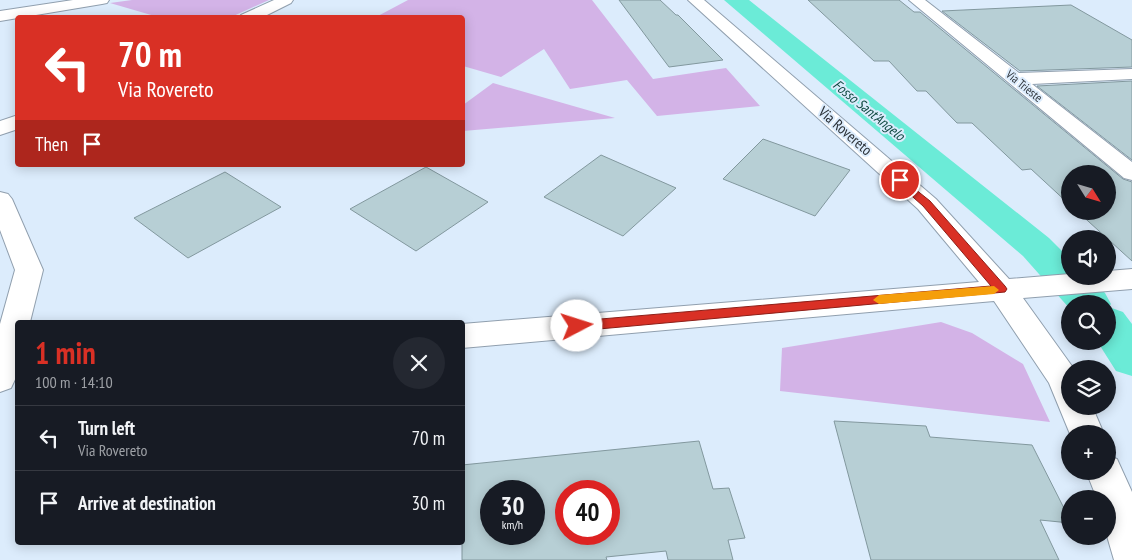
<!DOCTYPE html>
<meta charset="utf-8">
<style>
:root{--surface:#171b24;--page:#242831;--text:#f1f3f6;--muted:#9ea1a6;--line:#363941;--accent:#d93025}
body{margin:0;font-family:"PT Sans Narrow",sans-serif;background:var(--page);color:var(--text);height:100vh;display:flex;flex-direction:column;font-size:19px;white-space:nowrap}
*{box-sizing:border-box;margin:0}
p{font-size:16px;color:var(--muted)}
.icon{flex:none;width:28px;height:28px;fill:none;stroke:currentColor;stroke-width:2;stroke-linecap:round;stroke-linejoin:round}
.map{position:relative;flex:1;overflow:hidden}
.details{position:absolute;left:15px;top:320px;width:450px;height:225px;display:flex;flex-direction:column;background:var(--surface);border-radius:5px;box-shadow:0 2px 12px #0003}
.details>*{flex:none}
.top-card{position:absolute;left:15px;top:15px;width:450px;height:152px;border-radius:5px;box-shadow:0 2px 12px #0003;background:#d93025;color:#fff;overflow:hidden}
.needle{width:32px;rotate:127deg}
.fabs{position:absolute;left:1061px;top:165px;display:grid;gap:10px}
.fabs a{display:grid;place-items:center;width:55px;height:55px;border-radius:50%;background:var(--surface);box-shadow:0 2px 12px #0003;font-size:25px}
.speed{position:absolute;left:480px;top:480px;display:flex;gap:10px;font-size:25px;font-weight:700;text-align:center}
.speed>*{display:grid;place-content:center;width:65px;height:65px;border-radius:50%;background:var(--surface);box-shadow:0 2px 12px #0003;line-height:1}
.speed small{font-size:12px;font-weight:400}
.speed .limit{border:8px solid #d22;background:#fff;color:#111}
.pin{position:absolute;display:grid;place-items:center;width:42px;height:42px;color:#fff;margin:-21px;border:2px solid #fff;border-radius:50%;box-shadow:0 1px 5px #0007}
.me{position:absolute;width:55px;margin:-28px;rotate:85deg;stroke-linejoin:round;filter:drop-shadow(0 0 4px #0008)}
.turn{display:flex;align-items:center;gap:18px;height:105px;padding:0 20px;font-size:22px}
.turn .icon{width:65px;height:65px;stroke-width:2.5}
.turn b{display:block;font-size:35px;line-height:42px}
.then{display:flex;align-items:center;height:48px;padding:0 20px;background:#0003;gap:10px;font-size:19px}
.round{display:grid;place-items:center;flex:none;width:52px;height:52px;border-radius:26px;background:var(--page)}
.headline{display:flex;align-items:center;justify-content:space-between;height:85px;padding:0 20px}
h1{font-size:30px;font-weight:800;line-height:38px;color:var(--accent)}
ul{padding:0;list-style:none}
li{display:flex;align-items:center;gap:15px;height:65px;padding:0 20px;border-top:1px solid var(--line)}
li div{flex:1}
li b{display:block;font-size:19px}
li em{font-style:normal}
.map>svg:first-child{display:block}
</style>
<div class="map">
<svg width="1132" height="560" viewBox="0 0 1132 560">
<rect width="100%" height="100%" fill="#dcecfc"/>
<path fill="#d3b3e7" d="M132,0H269L229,18L158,17L110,3Z
M408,0H592L653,79L726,68L760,106L657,116L627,80L570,89L544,49L501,77L463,66L462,18L376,17Z
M493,83L615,118L463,131V105Z
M941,322L972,333L1023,364L1050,422L780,391L782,348Z"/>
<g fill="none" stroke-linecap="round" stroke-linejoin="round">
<path fill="#6bebd7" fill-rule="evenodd" d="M724,0H749L1049,238L1070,259V276H1088L1105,293L1111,304L1109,307L1123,312L1132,324V376L1116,371L1097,341H1108V304H1070V309L1023,256Z"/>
</g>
<path fill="#b7cfd5" stroke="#82989e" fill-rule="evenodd" d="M619,0H660L676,15H678L723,60L669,67Z
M808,0H899L914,12H920L1123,179L1132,182V261L1077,211H1108V174H1070V205L1031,169L1022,170L972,123H957L926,91H917L889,61H874Z
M1071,5L1132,40V67L1020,71L942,11Z
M1132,81V160L1037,86Z
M763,139L850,170L815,216L723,179Z
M601,155L676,188L623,236L544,197Z
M426,167L488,202L416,251L350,209Z
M225,172L281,207L188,258L134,218Z
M834,421L926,426L930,437L1032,445L1070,520V523L1040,520L1059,560H871Z
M699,441L713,489L729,488L745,538L728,540L733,560H668L666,551L606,557L607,560H462V465ZM491,491H534V534H491ZM566,491H609V534H566Z"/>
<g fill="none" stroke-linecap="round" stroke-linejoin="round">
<defs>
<path id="minor" d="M73,0H109L107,3L102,4L0,21V11Z
M274,0H293L291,3L261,18H239L241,15Z
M688,0H704L936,199L1009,279L1070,274V276H1108V271L1132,269V289L1023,298L1074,369H1070V406H1092L1104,434H1070L1049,383L994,301L462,348V324L979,282L918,209Z
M909,0H925L1019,73L1132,69V79L1032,84L1132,162V180L1124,178Z
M18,115V129L0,135V121Z
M0,192L8,194L12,199L43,270L30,322H18V373L11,388L0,392V324L15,270L0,230Z
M1108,456L1117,459L1132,492V560H1114L1107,536L1108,499H1097L1086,471H1108Z"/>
</defs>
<use href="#minor" stroke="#909fae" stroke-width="2"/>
<use href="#minor" fill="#fff" fill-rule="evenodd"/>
</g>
<path fill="#d93025" stroke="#8d1f18" d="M900,177L930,201L1005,286L1007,289L1005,292L577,331L573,329L571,326L573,323L577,321L991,286L923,206L896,182V178Z"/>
<path fill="#f59e0b" d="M994,286L999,290L994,294L879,304L873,300L879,295Z"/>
<g text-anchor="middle" stroke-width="4" stroke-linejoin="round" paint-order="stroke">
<g font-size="12" fill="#2b3137" stroke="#dcecfc">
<text transform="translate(1024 86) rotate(39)" y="4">Via Trieste</text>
</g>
<g font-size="14" font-style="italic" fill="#0f4941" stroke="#dcecfc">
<text transform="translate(869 110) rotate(39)" y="5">Fosso Sant'Angelo</text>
</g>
<g font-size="15" fill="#2b3137" stroke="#dcecfc">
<text transform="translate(845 131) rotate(41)" y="5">Via Rovereto</text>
</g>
</g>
</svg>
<div class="fabs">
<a><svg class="needle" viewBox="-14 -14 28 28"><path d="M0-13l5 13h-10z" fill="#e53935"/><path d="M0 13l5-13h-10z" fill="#9ea1a6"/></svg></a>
<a><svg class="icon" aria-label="sound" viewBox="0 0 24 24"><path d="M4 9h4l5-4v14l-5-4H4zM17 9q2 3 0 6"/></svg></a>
<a><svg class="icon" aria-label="search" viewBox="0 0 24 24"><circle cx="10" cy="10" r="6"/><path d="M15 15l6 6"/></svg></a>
<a><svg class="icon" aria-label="layers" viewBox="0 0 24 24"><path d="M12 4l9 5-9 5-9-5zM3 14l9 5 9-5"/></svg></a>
<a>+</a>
<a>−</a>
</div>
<div class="speed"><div>30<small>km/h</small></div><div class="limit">40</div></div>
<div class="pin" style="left:900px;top:180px;background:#d93025"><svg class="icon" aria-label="arrive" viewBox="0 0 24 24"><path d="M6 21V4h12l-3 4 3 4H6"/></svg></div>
<svg class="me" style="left:577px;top:326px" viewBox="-20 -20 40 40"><circle r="19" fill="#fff"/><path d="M0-13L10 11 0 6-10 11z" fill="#d93025"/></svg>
<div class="top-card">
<div class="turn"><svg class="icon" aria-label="left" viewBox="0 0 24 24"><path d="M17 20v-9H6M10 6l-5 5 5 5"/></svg><div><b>70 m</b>Via Rovereto</div></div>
<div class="then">Then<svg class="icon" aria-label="arrive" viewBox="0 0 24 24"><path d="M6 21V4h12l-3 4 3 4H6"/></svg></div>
</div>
<section class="details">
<div class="headline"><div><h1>1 min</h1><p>100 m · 14:10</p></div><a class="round"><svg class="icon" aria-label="close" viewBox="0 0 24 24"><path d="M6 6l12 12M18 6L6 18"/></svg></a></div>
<ul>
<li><svg class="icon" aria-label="left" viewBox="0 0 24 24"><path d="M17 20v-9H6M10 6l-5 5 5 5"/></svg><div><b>Turn left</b><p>Via Rovereto</p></div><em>70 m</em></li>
<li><svg class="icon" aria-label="arrive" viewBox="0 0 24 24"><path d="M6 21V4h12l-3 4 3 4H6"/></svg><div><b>Arrive at destination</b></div><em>30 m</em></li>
</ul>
</section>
</div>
